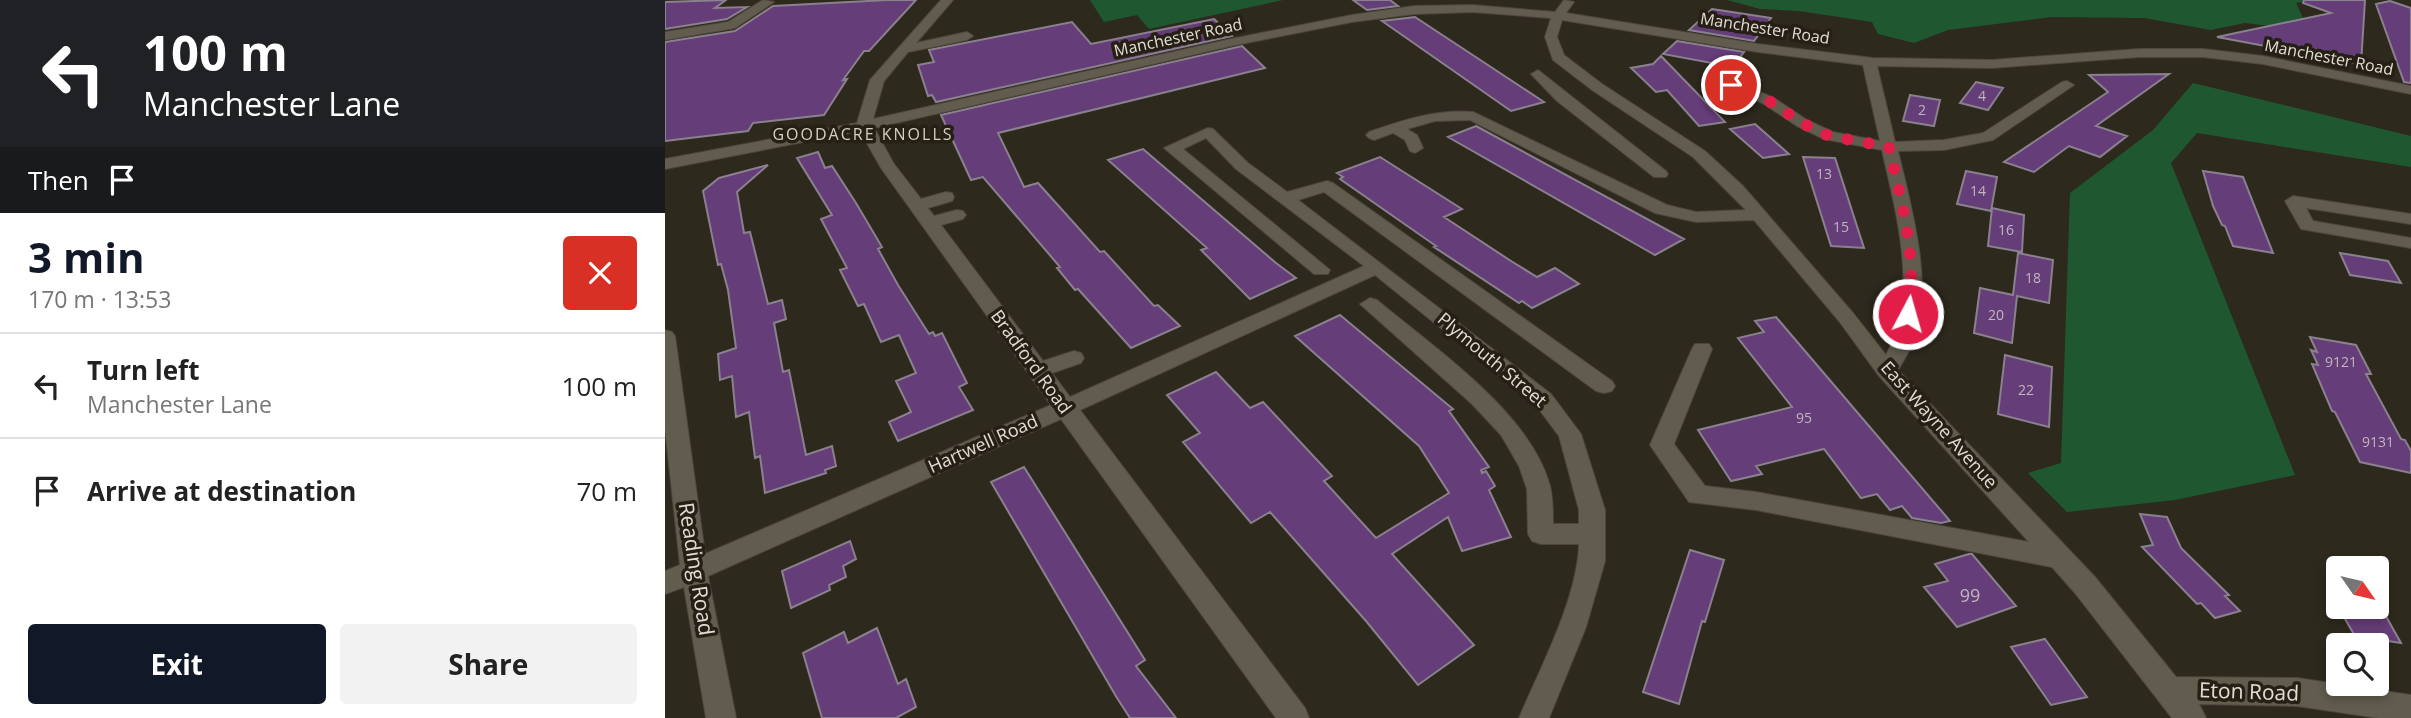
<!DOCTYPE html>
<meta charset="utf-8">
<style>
:root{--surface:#fff;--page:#f2f2f2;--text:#222;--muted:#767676;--line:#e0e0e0;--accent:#111827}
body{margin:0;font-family:"Open Sans",sans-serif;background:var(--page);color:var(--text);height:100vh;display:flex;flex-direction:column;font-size:26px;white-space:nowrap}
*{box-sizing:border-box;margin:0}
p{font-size:23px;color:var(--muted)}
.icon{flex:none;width:38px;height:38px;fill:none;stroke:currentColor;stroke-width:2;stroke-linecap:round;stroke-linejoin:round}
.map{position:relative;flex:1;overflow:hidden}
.drawer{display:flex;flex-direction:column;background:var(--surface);width:665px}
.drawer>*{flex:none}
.hud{background:#202124;color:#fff;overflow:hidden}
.needle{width:46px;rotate:124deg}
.fabs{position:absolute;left:1661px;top:556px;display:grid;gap:14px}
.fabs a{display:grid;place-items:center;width:63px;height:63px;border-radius:7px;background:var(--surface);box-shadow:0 4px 10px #0003;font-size:35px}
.pin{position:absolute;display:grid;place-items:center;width:60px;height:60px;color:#fff;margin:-30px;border:4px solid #fff;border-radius:50%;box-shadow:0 2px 7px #0007}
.me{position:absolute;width:77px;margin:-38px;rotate:6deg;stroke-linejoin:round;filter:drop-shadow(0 0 5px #0008)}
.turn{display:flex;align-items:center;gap:24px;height:147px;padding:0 28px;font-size:32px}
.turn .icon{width:91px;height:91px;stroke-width:2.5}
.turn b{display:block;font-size:49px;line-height:60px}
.then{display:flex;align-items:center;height:66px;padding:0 28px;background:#0003;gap:14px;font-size:26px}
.round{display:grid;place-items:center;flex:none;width:74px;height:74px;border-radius:7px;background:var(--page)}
.head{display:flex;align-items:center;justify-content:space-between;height:119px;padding:0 28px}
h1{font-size:42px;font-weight:700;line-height:52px;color:var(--accent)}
.primary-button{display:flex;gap:14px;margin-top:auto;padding:14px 28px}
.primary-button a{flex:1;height:80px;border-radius:7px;background:var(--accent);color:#fff;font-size:28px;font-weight:700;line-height:80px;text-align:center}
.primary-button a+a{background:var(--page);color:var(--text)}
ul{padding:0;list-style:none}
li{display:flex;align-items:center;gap:21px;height:105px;padding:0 28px;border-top:2px solid var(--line)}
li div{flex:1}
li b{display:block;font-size:26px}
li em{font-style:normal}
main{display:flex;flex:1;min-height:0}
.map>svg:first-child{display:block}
</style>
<main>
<section class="drawer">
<div class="hud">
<div class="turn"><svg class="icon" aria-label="left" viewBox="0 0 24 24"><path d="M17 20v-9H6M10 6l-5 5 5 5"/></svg><div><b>100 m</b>Manchester Lane</div></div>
<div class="then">Then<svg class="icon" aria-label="arrive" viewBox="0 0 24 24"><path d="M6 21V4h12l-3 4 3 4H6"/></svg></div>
</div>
<div class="head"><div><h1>3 min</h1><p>170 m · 13:53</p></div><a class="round" style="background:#d93025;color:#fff"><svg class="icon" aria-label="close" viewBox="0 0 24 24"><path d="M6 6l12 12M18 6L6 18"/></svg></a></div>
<ul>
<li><svg class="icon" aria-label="left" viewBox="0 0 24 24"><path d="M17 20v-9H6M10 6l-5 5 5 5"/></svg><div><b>Turn left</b><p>Manchester Lane</p></div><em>100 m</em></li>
<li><svg class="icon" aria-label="arrive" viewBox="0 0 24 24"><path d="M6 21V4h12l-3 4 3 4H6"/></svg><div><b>Arrive at destination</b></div><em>70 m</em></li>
</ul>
<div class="primary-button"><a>Exit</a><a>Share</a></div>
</section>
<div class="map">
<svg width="1746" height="718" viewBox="0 0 1746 718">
<rect width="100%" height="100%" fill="#2e291d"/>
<path fill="#1f5830" d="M425,0H618L484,29L472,15L439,22Z
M1062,0H1649L1631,3L1639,20L1614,27L1580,23L1546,30L1479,18L1386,17L1283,30L1249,43L1213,34L1207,22L1134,11L1095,9Z
M1528,83L1746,136V167L1532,133L1506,163L1630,475L1510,500L1402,512L1363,473L1396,463L1405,193L1488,130Z"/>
<path fill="#653d78" stroke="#8a818e" stroke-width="2" d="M61,0L50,8L82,7L62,19L0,29V2Z
M222,0H251L204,51H199L178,80L182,79L159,115L88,123L83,131L0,141V42L70,31L108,6Z
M688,0H725L733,6L702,10Z
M1639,0H1700L1696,64L1552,37L1666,13L1638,3Z
M1725,1L1746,8V83L1739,82L1711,4Z
M1047,9L1106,18L1089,41L1024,30Z
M750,17L879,102L846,111L717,21Z
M549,19L567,36L271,102L267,95L263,96L253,65L269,62L264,50L407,22L426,44Z
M1012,41L1079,52L1068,67L998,54Z
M577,46L600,68L333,133L359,187L373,183L435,252L439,251L489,306L493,305L515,326L466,348L413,289L410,290L392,268L395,267L318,177L306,180L276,115Z
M996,56L1060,122L1034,126L1002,90L991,92L966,68L988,64Z
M1504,74L1431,126L1462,136L1435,157L1404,146L1369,172L1339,162L1443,92L1424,75Z
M1311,82L1338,88L1323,110L1295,103Z
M1245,95L1275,100L1269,126L1238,121Z
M1090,124L1124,154L1098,158L1065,129Z
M811,126L1019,239L990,255L783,137Z
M478,149L611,263L631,278L585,299L536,250L542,248L443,160Z
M153,152L160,168L167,166L191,203L217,247L213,249L233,285L264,334L268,332L270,336L277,333L302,383L294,387L308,410L233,441L224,422L246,412L231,381L251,373L234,335L216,342L199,304L193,306L175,270L182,268L156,219L167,215L132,158Z
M715,157L797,209L779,217L846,261L872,277L890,268L914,284L867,308L857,301L854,303L769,247L771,246L675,179L678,177L672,173Z
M1138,157L1170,158L1199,248L1166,246Z
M103,165L72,192L79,233L85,232L103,304L117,300L121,319L109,323L118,372L124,370L141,455L167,446L171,466L160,470L161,473L100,493L95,456L90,458L84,412L71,417L67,376L55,380L53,354L71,348L63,290L56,264L53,265L38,191L54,178Z
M1301,171L1332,177L1326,211L1292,204Z
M1538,171L1578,177L1608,253L1568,246L1560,226L1557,225L1548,206Z
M1327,208L1359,215L1357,252L1323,246Z
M1353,253L1388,260L1384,303L1352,296L1347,343L1309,333L1315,288L1348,295Z
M1675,253L1723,261L1736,283L1685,275Z
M675,315L788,409L784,411L824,467L816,470L817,473L821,471L830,486L824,490L846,537L797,551L783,517L727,554L809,645L753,685L701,621L605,512L586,523L518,442L535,433L502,395L551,372L585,408L598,402L667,476L659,481L711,538L784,493L754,446L630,336Z
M1111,317L1285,521L1276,523L1247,518L1237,506L1225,510L1212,494L1196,498L1159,449L1091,466L1097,474L1066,481L1033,430L1127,407L1073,338L1099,332L1090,321Z
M1645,337L1691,345L1706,374H1701L1736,439L1740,440L1746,451V473L1695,462L1670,412L1667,411L1647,364L1653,365L1646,350L1652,352Z
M1340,355L1387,367L1384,427L1333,414Z
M359,467L480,660L471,666L511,718H465L452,698L326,482Z
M1475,514L1502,517L1516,548L1564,595L1560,596L1575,611L1550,618L1536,603L1532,604L1477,547L1488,545Z
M185,541L191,559L178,566L181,577L164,585L165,590L126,608L117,571Z
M1025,550L1059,560L1040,622L1037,621L1014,704L978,692Z
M1304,554H1307L1351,606L1292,627L1259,587L1283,581L1270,564Z
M1673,607L1718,611L1736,643L1690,636Z
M212,628L233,684L241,679L251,707L231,718H157L138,653L179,632L183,643Z
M1380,639L1422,697L1386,705L1346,647Z"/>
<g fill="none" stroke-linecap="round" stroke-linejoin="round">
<defs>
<path id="minor" d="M98,0L109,2L70,28L0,40V32L63,22Z
M276,0H288L251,43L302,32L308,36L302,40L243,52L219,81L208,119L566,39L687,15L749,6L807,5L890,12L899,0L909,2L901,13L1093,44L1208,58L1327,60L1474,49H1538L1598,56L1746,86V94L1598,64L1538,57H1474L1327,68L1212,66L1230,142L1279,140L1318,133L1397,82L1402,81L1409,85L1328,140L1279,150L1233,151C1246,206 1270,288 1248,342C1245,351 1238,361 1233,370L1430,577L1511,677L1632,678L1746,695V718H1713L1632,706L1534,704L1541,718H1507L1410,593L1387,567L1091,510L1024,502L985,445L1027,349L1030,344H1044L1047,349L1009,444L1040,486L1091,492L1364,542L1214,376L1174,321L1089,220L1031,222L990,213L805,120L770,121L742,129L752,135L758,148L750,153L745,151L740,140L728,133L709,140L704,138L701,135L704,132C738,120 771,109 808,112L1002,205L1031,212L1081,210L1028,157L927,90L888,60L880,37L886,18L807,12L749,14L687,22L566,46L209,128L229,164L256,199L281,192L287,193L289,197L287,201L263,208L269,216L292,210L298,211L301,215L298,219L276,225L378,361L409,351L416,353L419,358L416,363L387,373L405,397L699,266L571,169L541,138L518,149L665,270L663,274H649L499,148L543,128L548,129L583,163L622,192L662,181L668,183L947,381L950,386L947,391L939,393L931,391L659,192L633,200L886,394L916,434L940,510V561L921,627L884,718H854C875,669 913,597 914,544H876L867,541L863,534L862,489L854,466L836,435L807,404L695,304L705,298L712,300C769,348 865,412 885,486C888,498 888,512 888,524H914V510L894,436L870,404L710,275L415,410L640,708L644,718H611L396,419L43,576L71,718H41L19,587L0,594V571L15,565L0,428V330L7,332L10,336L40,554L386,405L216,168L195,131L0,169V159L192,123L205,80ZM897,20L1093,52L1198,65L1215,141L1168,132L1142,120L1109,98L1053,74H1043L1041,77L1099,104L1132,126L1159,139L1217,150C1231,214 1255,294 1221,355L1188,313L1078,186L1040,151L937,84L899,55L892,37Z
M873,70L1001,171L1003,174L1001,177H989L892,101L866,74Z
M1628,196L1746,214V224L1641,208L1648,221L1746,238V248L1636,229L1620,201Z"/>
</defs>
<use href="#minor" stroke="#4c463d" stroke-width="2"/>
<use href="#minor" fill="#625c4f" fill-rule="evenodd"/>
</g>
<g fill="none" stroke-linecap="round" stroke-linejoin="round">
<path stroke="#e11d48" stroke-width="12" stroke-dasharray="0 21.6" d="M1066,85L1104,101L1137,123L1164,136L1224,147C1236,201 1253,258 1243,314"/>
</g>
<g text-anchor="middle" stroke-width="7" stroke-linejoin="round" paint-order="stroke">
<g font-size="14" fill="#c2b5be">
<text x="1317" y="101">4</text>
<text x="1257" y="115">2</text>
<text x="1159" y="179">13</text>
<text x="1313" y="196">14</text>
<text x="1176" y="232">15</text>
<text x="1341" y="235">16</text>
<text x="1368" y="283">18</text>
<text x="1331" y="320">20</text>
<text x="1676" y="367">9121</text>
<text x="1361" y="395">22</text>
<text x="1139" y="423">95</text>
<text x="1713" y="447">9131</text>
</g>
<g font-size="16" fill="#e1ddd6" stroke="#251f14">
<text transform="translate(1100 28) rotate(9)" y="6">Manchester Road</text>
<text transform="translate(513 37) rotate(-12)" y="6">Manchester Road</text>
<text transform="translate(1664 57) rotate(11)" y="6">Manchester Road</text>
</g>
<g font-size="16" letter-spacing="2" fill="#d7d0c1" stroke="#251f14">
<text x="198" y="140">GOODACRE KNOLLS</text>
</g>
<g font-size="18" fill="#e1ddd6" stroke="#251f14">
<text transform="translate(827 360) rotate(40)" y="6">Plymouth Street</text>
<text transform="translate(366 362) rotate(54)" y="6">Bradford Road</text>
<text transform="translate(1274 425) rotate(48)" y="6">East Wayne Avenue</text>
<text transform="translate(318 444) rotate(-24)" y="6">Hartwell Road</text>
</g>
<g font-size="18" fill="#c2b5be">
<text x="1305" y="602">99</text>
</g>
<g font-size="21" fill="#e1ddd6" stroke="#251f14">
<text transform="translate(31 569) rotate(81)" y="7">Reading Road</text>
<text transform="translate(1584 692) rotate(2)" y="7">Eton Road</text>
</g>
</g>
</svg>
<div class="fabs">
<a><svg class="needle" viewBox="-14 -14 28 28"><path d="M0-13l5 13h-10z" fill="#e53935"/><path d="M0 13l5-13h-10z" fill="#767676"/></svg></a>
<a><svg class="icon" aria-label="search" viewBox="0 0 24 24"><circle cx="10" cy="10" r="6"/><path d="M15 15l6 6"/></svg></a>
</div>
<div class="pin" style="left:1066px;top:85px;background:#d93025"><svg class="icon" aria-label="arrive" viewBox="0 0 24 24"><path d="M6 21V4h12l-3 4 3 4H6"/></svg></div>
<svg class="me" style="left:1243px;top:314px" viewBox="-20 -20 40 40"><circle r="17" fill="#e11d48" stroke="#fff" stroke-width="3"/><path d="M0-11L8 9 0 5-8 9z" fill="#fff"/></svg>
</div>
</main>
